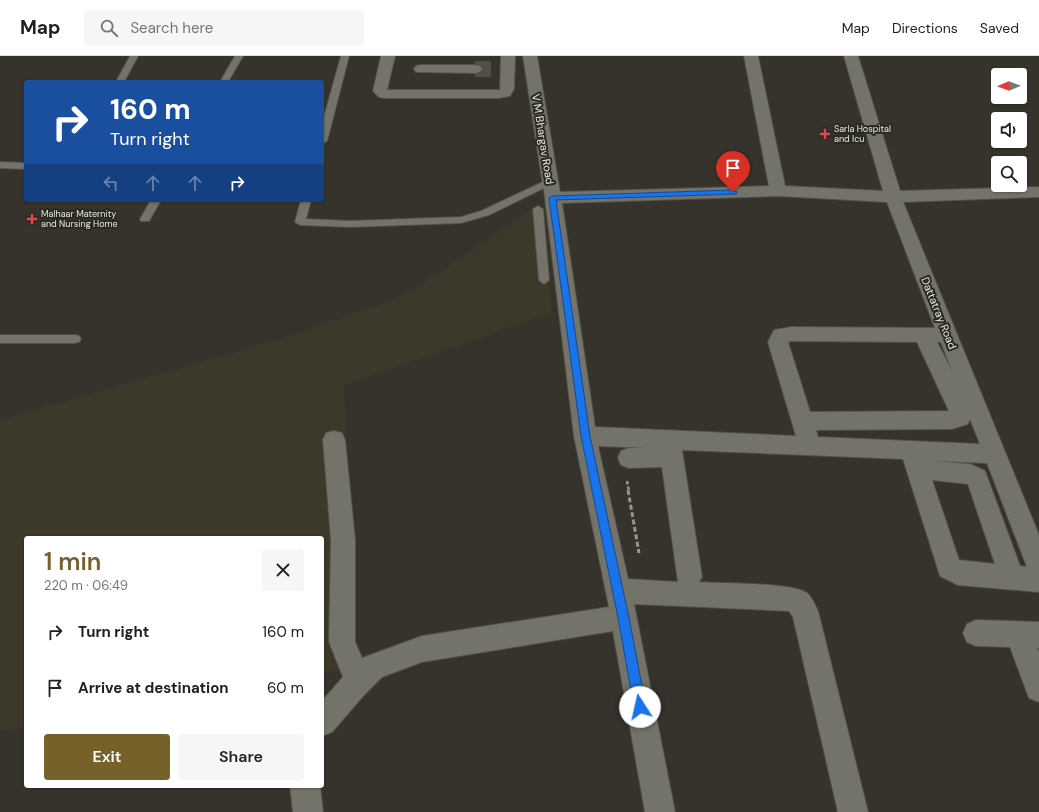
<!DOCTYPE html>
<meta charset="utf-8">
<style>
:root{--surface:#fff;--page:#f6f6f6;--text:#202124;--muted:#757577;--line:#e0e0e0;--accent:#77612b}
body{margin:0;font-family:"DM Sans",sans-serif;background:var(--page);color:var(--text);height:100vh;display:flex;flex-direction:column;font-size:15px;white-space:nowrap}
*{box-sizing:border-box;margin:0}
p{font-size:13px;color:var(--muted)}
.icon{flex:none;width:22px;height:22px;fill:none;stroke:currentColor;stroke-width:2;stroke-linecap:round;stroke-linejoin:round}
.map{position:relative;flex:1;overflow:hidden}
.panel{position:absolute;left:24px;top:480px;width:300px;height:252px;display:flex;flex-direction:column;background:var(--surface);border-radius:4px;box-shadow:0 1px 3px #0004}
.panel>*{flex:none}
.banner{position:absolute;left:24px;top:24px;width:300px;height:122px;border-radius:4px;box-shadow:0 1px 3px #0004;background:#1a4fa0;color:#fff;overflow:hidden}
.needle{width:26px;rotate:269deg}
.buttons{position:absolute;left:991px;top:12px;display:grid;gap:8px}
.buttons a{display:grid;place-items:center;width:36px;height:36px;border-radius:4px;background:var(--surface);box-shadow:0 1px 3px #0004;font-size:20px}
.pin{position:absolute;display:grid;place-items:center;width:34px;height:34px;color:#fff;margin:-41px -17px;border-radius:50% 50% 50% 0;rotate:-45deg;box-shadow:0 0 4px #0007}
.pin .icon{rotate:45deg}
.me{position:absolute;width:44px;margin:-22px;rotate:350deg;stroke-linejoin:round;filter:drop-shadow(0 0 3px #0008)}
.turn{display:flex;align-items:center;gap:14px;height:84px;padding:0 20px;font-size:18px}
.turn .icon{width:52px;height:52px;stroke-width:2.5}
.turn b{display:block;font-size:28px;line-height:34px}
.lanes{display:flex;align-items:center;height:38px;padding:0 20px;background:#0003;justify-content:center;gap:20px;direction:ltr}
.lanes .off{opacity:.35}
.round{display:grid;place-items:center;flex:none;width:42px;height:42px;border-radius:4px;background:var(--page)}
.head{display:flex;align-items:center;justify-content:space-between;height:68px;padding:0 20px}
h1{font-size:24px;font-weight:600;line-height:30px;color:var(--accent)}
.cta{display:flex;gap:8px;margin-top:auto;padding:8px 20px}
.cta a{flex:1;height:46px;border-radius:4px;background:var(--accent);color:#fff;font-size:16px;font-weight:600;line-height:46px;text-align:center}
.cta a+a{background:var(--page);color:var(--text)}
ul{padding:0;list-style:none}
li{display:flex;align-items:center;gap:12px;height:56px;padding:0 20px}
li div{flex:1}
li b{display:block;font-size:15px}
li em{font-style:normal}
header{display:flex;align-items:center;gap:24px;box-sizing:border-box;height:56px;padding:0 20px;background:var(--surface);border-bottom:1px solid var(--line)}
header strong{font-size:19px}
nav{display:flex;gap:22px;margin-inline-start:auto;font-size:14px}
.search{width:280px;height:36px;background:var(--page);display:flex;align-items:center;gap:10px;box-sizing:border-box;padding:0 14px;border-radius:4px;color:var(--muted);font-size:15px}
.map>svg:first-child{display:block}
</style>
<header>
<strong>Map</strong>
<div class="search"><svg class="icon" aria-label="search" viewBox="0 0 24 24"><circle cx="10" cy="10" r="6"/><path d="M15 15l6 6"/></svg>Search here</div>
<nav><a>Map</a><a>Directions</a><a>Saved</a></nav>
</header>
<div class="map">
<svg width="1039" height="756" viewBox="0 0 1039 756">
<rect width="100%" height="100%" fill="#35332c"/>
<path fill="#3c392b" d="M540,148L552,257L344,329L352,611L322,617V482H26V671L0,676V364L282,283L403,240Z"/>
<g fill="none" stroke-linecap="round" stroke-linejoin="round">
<path stroke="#504e47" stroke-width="16" stroke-dasharray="16 8" stroke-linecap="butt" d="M475,13H493"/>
<defs>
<path id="lane" d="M130,0H138L124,26H116Z
M235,0H243L228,26H220Z
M341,0H349L327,85L322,88V68Z
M0,106L26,107V113L0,112Z
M549,123L554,126L552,128L489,159L461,167L350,171L300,169L295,166L301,144H311L306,163L350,165L461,161L481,155Z
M151,144H161L149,165H141L140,163Z
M538,150L543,153L549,224L544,228L539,224L533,153Z
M0,279H75L79,280L81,283L79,286L75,287H0Z"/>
<path id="street" d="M381,0H395L387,34H500L501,0H515L514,33L510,40L499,42H384L379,41L373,35Z
M523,0H537L560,136L769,130L744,0H758L785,130L883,135L844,0H858L900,135L1039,131V141L903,146L1039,479V536L958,529L940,520L903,403L682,394L702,521L699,526C722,528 790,526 807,537C812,541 815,549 818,555L868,756H838L793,561L789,555L634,548L675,756H645L613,575L422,606L382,621L364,639L332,676L322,680V645L343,621L329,586L331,484L323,384L326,377L334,375L342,377L345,384L355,484V586L362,602L422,580L609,551L574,380L545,142ZM778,140L887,146L935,272L791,271L774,274L768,286L796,380L595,371L562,147ZM791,285L917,286L949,355L810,356L788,286ZM937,286H941L952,315ZM970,363L980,388L818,381L816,374L952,373L968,368ZM598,390L648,392H629L621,395L618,402L621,409L629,412L662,411L678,526L628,523ZM933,405L987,407L1027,511L1020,510L985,415L970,408ZM932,424L968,428L995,508L959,504Z
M421,9H475L480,10L482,13L480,16L475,17L416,16L414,13L416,10Z
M976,564L1039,566V592H1037L1039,596V646L1029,642L1010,591L976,590L967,586L963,577L967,568Z
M290,730H320L323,756H293Z"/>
</defs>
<use href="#lane" stroke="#525049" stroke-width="2"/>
<use href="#street" stroke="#525049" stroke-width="2"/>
<path stroke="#97958f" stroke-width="2.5" stroke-dasharray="3.5 2" stroke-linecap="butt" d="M627,425L629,435"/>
<path stroke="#97958f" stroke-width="3" stroke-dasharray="5 2.5" stroke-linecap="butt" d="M628,434L639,497"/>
<use href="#lane" fill="#74736a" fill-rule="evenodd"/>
<use href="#street" fill="#74736a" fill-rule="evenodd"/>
</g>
<path fill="#1a73e8" stroke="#114b97" d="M733,134L737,136L736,138L556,144L590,380L629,562L646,651L644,655L640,657L636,655L634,651L618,562L581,380L549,142L552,140Z"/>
<g fill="#e0444e" stroke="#2b2a22" stroke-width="1.5">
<path d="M823 72h4v4h4v4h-4v4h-4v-4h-4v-4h4z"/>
<path d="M30 157h4v4h4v4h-4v4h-4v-4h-4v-4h4z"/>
</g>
<g text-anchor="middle" stroke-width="4" stroke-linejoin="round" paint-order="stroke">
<g font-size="9" fill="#e7e6e1" stroke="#2b2a22" text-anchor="start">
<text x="834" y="76">Sarla Hospital<tspan x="834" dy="10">and Icu</tspan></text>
<text x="41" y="161">Malhaar Maternity<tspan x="41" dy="10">and Nursing Home</tspan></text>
</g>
<g font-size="11" fill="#e7e6e1" stroke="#2b2a22">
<text transform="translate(543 83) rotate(81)" y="4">V M Bhargav Road</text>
<text transform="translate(939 257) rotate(68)" y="4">Dattatray Road</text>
</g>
</g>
</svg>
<div class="buttons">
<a><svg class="needle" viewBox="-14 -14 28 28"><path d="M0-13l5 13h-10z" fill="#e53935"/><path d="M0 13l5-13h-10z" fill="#757577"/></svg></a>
<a><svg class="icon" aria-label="sound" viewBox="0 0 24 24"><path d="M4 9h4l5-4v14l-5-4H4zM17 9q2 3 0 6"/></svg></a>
<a><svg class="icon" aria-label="search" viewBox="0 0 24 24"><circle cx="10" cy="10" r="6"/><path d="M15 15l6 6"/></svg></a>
</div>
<div class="pin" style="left:733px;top:136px;background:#d93025"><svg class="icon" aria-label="arrive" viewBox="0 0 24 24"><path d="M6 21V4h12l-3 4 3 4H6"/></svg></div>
<svg class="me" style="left:640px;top:651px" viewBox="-20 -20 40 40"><circle r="19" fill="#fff"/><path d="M0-13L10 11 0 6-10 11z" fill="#1a73e8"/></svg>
<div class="banner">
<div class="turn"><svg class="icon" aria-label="right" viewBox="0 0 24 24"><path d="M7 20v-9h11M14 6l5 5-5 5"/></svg><div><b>160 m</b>Turn right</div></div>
<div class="lanes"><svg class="icon off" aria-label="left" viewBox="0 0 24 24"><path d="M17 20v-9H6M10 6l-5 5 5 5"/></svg><svg class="icon off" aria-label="ahead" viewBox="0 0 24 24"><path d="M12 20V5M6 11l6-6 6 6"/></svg><svg class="icon off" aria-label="ahead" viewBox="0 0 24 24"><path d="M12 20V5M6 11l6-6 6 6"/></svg><svg class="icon" aria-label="right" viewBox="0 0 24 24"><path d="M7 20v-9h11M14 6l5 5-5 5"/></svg></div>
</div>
<section class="panel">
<div class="head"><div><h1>1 min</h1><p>220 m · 06:49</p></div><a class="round"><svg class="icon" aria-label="close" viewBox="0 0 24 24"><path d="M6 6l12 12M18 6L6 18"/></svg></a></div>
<ul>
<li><svg class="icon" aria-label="right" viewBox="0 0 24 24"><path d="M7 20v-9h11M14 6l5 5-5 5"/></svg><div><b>Turn right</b></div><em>160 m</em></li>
<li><svg class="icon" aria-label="arrive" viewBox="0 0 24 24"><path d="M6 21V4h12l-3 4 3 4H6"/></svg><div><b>Arrive at destination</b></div><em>60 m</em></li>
</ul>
<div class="cta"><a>Exit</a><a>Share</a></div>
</section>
</div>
